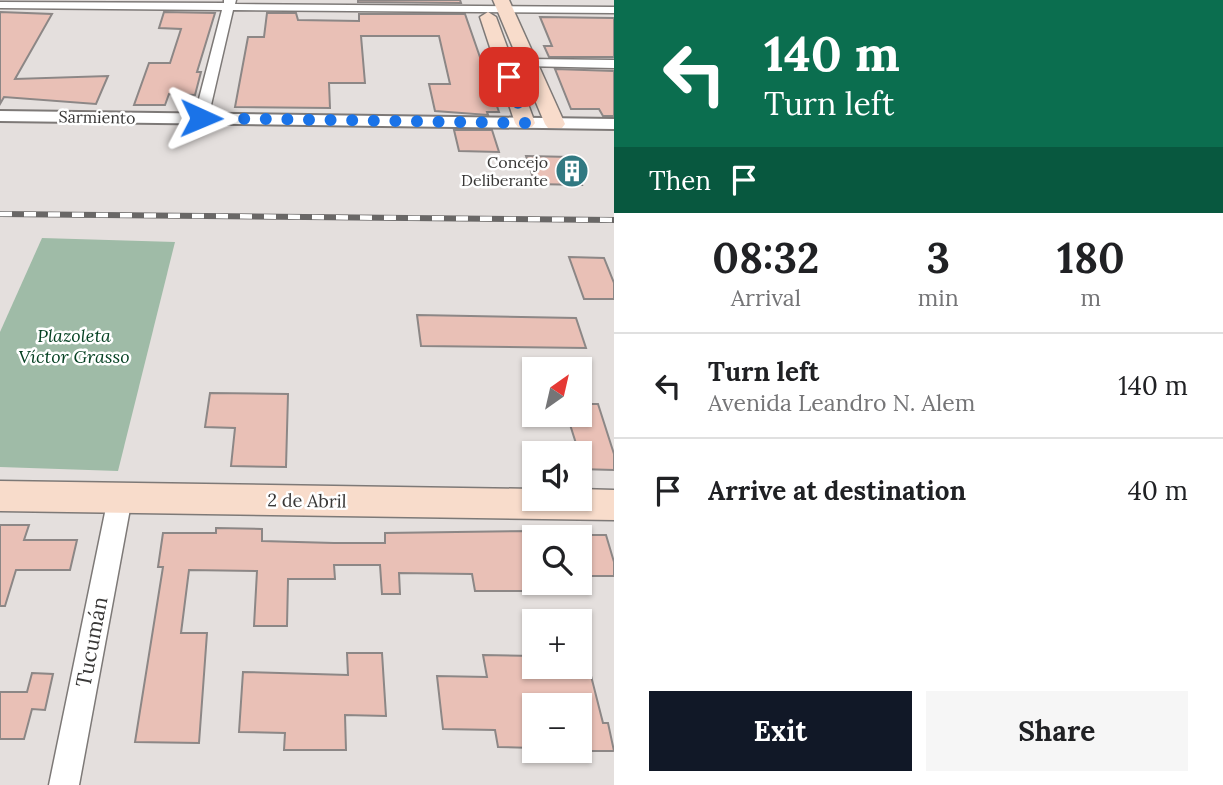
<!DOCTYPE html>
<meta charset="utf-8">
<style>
:root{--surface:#fff;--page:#f6f6f6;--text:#202124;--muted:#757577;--line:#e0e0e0;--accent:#111827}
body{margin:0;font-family:Lora,serif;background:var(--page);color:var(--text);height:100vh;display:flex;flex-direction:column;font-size:26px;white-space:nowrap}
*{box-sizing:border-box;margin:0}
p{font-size:23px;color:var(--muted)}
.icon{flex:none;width:38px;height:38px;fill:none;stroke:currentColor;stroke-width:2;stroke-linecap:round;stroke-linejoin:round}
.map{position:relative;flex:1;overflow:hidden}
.sheet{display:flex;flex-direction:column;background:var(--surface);width:609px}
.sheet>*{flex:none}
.banner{background:#0b6e4f;color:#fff;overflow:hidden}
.needle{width:46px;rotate:34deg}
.tools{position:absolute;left:522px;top:357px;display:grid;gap:14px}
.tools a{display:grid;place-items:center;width:70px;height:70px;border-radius:0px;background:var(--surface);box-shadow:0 2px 5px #0004;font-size:35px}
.pin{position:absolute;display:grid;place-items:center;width:60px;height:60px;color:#fff;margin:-30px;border-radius:14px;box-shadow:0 4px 10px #0006}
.me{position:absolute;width:77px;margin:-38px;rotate:91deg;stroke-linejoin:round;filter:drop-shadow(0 0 5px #0008)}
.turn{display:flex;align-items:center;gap:24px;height:147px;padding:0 35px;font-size:32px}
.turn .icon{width:91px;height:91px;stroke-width:2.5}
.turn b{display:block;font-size:49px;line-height:60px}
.then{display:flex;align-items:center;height:66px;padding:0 35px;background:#0003;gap:14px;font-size:26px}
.eta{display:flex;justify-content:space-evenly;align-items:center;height:119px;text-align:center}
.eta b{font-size:42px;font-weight:800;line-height:49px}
.action{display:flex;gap:14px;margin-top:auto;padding:14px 35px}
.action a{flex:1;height:80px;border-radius:0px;background:var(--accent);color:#fff;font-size:28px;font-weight:800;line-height:80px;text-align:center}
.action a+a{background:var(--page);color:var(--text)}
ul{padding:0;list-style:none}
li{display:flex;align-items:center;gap:21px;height:105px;padding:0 35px;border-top:2px solid var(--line)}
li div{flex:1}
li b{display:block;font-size:26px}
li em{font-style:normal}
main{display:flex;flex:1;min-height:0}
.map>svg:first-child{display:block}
</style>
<main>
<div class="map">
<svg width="614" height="785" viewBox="0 0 614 785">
<rect width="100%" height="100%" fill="#e4dfdd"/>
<path fill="#9fbba7" d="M42,238L175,242L118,471L0,467V332Z"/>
<path fill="#e9c0b6" stroke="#8c8786" stroke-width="2" d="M358,0H460L461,3L358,2Z
M0,12L52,14L15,79L108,76L96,104L4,97L0,104Z
M164,12L215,13L197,72H201L195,95L169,94L165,105H134L149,63H170L181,29L159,28Z
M267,13H296L298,20L359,21V14H465L499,112H487L488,115L435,111L429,84H450L439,36H361L365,83H329L330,108L235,107L248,37H264Z
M540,17L614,18V57H549L544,46H552Z
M555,69L614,71V116H603L599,109H571Z
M454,130H492L499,152L459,151Z
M526,156L571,157L582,185L535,184Z
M569,257L604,258L614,283V299H584Z
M417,315L576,318L586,348L421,346Z
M210,393L288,394L286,467L231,466L235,428L205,427Z
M579,404H598L614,454V470L579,469V453L567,415H579Z
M0,525H29L24,540H77L70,570H16L5,606H0Z
M216,528L262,529V541L334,543H385V533L534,531V591H475L472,574L399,573L400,594H382L380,565H334L335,579H288L287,626H254L257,571L189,570L181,633H207L199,743L135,742L163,567H158L163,533H216Z
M579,535H606L614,562V576H579Z
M347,653H382L386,716L345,715L346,750H284L285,733L239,732L243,672L348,675Z
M483,655L534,656V667H542L543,670L579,671V657L586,656L603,723H608L614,751H579V705H534V748L498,747L495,730L443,729L437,676L487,677Z
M32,673L53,674L45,710L32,709L24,739H0V692H27Z"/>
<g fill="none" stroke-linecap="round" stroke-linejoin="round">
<defs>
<path id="minor" d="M224,0H236L235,4L614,7V13L233,10L208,118L201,122L194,118L222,10L0,8V2L224,3Z
M527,59L614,60V68L523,66V60Z
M120,487L128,491L132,498L79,785H49L108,498L112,491Z"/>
<path id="tertiary" d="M0,111L614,119V129L0,121Z"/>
<path id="secondary" d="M493,0H509L565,124L562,128H548L545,124Z
M488,12L496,17L535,123L532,127H518L515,123L480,17Z
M0,481L534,489V499H579V489L614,490V520L0,511Z"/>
</defs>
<use href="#minor" stroke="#7d7977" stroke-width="3"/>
<use href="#tertiary" stroke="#7d7977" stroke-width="4"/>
<use href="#secondary" stroke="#7d7977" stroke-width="3"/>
<use href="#minor" fill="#fff" fill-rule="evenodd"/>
<use href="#tertiary" fill="#fff" fill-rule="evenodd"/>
<use href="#secondary" fill="#f8dccb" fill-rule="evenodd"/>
<defs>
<path id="rail" d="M0,214L614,220"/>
</defs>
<use href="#rail" stroke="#696766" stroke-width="6"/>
<use href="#rail" stroke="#fff" stroke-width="4.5" stroke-dasharray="12" stroke-linecap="butt"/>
</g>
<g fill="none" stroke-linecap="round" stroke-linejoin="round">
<path stroke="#1a73e8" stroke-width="12" stroke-dasharray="0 21.6" d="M201,118L525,123L509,77"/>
</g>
<defs>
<symbol id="building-disc" viewBox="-11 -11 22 22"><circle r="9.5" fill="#317982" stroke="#fff"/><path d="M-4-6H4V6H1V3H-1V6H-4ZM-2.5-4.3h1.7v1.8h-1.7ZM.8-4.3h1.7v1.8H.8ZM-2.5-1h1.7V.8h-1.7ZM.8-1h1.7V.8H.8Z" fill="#fff"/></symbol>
</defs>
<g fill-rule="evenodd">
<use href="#building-disc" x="553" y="152" width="38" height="38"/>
</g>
<g text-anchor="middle" stroke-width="5" stroke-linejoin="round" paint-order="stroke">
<g font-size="16" fill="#393837" stroke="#fff">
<text transform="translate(97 117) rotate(1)" y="6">Sarmiento</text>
</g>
<g font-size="16" fill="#393837" stroke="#fff" text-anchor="end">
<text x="548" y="168">Concejo<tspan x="548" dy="18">Deliberante</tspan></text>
</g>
<g font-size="18" font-style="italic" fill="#054122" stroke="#fff">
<text x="74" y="342">Plazoleta<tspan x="74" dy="21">Víctor Grasso</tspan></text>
</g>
<g font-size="18" fill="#393837" stroke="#fff">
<text transform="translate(307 501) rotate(1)" y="6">2 de Abril</text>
</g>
<g font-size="21" fill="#393837" stroke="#fff">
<text transform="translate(92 642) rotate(-79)" y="7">Tucumán</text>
</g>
</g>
</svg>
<div class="tools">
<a><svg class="needle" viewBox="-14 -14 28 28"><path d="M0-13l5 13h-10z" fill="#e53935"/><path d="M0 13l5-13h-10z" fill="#757577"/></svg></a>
<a><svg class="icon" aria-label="sound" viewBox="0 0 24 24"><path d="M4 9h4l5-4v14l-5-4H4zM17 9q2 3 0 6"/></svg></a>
<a><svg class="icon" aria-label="search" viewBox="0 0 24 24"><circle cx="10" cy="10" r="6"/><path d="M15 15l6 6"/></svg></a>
<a>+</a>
<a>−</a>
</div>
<div class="pin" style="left:509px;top:77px;background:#d93025"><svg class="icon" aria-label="arrive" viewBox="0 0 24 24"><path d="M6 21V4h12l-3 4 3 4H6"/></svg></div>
<svg class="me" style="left:201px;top:118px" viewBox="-20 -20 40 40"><path d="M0-17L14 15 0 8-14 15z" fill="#1a73e8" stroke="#fff" stroke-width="4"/></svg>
</div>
<section class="sheet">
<div class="banner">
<div class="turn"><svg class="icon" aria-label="left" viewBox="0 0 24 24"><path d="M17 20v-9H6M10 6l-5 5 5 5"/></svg><div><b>140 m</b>Turn left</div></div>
<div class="then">Then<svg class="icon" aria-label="arrive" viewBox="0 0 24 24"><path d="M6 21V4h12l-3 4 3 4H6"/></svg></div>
</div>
<div class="eta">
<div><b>08:32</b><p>Arrival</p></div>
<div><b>3</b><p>min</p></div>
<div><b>180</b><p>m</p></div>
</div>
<ul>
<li><svg class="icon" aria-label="left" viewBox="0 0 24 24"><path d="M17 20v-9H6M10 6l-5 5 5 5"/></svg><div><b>Turn left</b><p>Avenida Leandro N. Alem</p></div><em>140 m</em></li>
<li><svg class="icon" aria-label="arrive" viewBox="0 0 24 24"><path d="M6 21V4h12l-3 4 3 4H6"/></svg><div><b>Arrive at destination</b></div><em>40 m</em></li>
</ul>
<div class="action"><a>Exit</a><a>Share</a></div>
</section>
</main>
